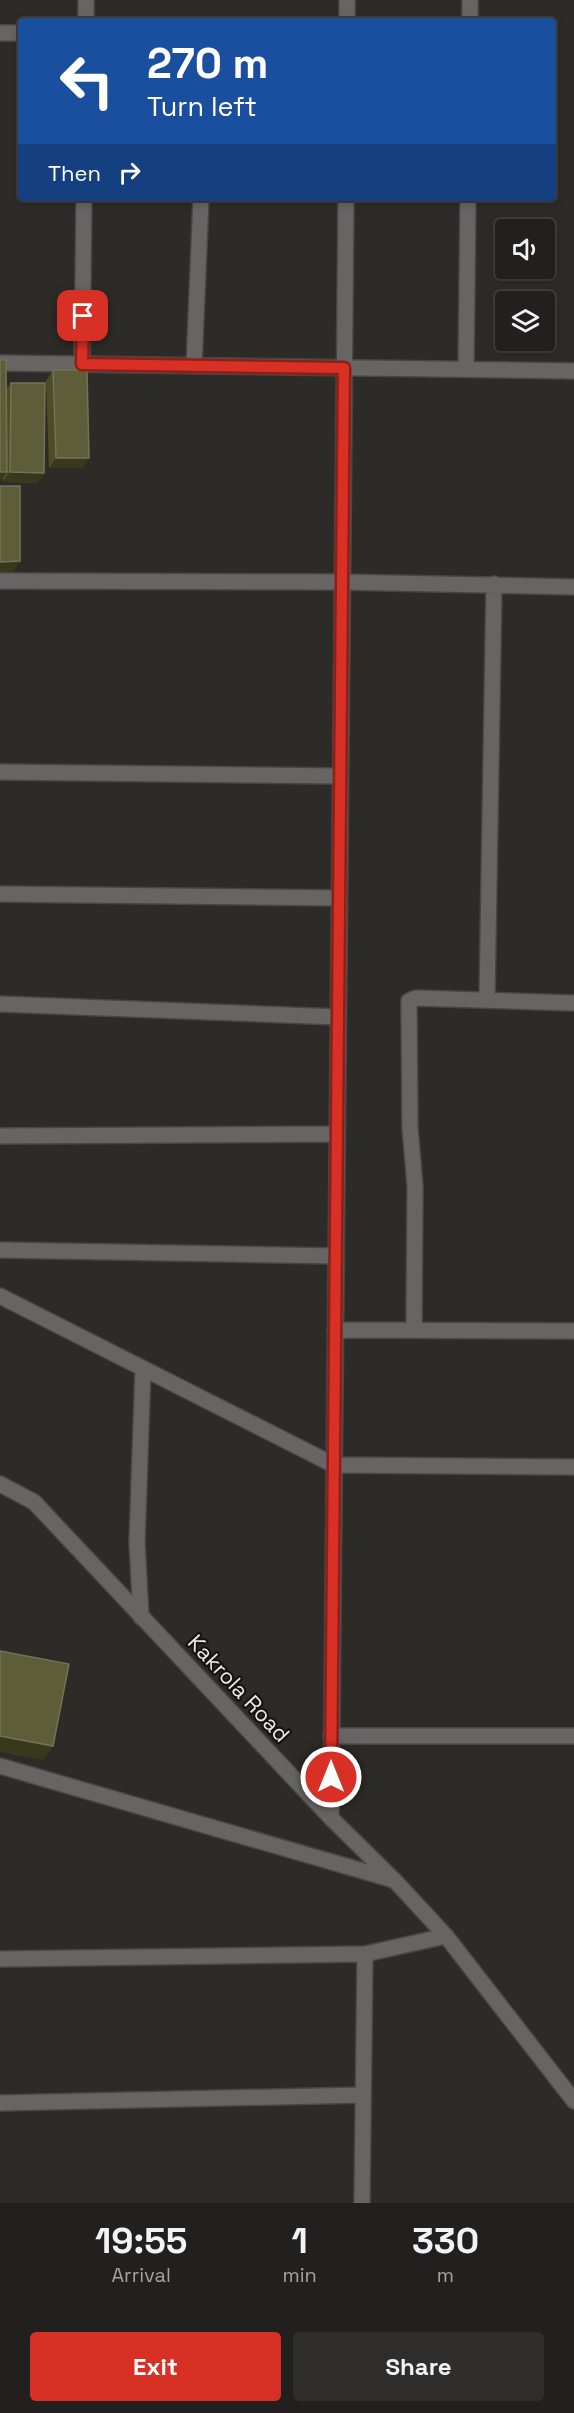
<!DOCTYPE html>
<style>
:root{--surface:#22201e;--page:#2e2d2b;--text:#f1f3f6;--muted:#a2a3a4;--line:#3f3e3c;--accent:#d93025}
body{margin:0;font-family:"Space Grotesk",sans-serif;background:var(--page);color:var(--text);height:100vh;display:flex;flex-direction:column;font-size:22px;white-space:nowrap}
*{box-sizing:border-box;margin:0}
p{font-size:20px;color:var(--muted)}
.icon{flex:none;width:33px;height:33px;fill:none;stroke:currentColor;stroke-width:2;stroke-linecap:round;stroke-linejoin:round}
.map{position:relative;height:2203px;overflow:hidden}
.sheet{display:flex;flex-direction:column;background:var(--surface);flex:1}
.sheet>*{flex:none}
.guide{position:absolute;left:18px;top:18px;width:538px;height:183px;border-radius:6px;box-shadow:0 3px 9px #0003,0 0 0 2px var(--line);background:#1a4fa0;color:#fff;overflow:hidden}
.fabs{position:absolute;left:495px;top:219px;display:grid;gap:12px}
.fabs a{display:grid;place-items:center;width:60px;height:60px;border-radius:6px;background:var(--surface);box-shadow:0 3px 9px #0003,0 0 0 2px var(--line);font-size:30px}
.pin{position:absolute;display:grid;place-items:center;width:51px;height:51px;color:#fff;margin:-26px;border-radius:12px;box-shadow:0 3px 9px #0006}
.me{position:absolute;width:66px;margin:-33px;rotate:0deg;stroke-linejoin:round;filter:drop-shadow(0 0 4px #0008)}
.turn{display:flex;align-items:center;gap:21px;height:126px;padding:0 30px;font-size:27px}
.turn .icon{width:78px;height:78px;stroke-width:2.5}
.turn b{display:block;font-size:42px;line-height:51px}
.then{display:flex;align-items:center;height:57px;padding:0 30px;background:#0003;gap:12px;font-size:22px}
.eta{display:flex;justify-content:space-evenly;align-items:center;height:102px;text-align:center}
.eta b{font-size:36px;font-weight:600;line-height:42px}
.button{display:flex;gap:12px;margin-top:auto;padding:12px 30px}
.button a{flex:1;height:69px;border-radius:6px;background:var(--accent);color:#fff;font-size:24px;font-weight:600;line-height:69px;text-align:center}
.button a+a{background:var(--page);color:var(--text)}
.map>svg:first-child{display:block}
</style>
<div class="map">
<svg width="574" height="2203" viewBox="0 0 574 2203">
<rect width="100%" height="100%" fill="#2d2b28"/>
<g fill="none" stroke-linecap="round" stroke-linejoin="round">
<defs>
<path id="minor" d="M86,21V0
M347,21V0
M470,21V0
M0,33H21
M0,363L574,371
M82,364L84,198
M194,365L201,198
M466,369L468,198
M0,581L342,582L574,587
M0,772L340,776
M0,894L339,898
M487,1000L494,584
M0,1004L338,1017
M0,1136L337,1134
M0,1250L336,1256
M0,1296L334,1465L574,1467
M414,1329L415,1186L410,1128L409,1001L416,998L574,1003
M335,1330L574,1331
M141,1617L137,1542L143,1369
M331,1736H574
M0,1766L394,1880
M331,1818L346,198
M0,1959L365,1954L446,1936
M0,2103L362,2095
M362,2203L365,1954"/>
<path id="tertiary" d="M0,1484L34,1502L331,1818L397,1883L446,1936L574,2101"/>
</defs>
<use href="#minor" stroke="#474643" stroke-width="18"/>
<use href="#tertiary" stroke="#474643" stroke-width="18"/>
<use href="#minor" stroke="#676564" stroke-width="15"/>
<use href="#tertiary" stroke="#676564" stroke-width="15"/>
</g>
<path fill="#4c4c25" d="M0,360L6,389L11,383L44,473L37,483L3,482V478L0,482Z
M53,370L89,458L82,468H49L46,381Z"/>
<path fill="#38381d" d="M56,458H89L82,468H49Z
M0,472H7L0,482Z
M10,472L44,473L37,483L3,482Z
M20,561L13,572H0V562Z
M0,1736L53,1746L43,1760L0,1752Z"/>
<path fill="#5d5d3a" stroke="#737355" stroke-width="1.5" d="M0,360H6L7,472H0Z
M53,370H87L89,458H56Z
M11,383H45L44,473L10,472Z
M0,486H20V561L0,562Z
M0,1651L69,1664L53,1746L0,1736Z"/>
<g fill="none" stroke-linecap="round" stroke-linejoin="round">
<defs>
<path id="route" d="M83,316L82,364L344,368L331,1777"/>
</defs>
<use href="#route" stroke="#8d1f18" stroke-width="15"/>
<use href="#route" stroke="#d93025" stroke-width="10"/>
</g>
<g text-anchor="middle" stroke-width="4.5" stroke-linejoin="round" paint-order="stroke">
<g font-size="22" fill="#eae9e7" stroke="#151412">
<text transform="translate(239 1688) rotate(47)" y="8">Kakrola Road</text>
</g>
</g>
</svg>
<div class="fabs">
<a><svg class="icon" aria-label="sound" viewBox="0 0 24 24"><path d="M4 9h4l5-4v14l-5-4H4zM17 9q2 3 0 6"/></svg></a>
<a><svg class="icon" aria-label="layers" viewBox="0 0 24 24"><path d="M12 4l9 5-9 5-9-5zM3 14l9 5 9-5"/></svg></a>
</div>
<div class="pin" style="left:83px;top:316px;background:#d93025"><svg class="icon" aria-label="arrive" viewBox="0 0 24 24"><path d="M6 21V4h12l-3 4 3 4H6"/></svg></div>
<svg class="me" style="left:331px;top:1777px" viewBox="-20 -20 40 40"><circle r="17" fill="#d93025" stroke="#fff" stroke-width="3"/><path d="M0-11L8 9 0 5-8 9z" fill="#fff"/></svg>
<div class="guide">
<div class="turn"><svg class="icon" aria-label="left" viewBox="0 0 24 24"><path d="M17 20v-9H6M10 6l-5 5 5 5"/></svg><div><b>270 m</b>Turn left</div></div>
<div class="then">Then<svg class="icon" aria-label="right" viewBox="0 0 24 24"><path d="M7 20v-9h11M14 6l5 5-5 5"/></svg></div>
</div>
</div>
<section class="sheet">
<div class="eta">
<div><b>19:55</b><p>Arrival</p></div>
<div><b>1</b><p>min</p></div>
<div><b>330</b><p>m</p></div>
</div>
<div class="button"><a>Exit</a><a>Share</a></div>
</section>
